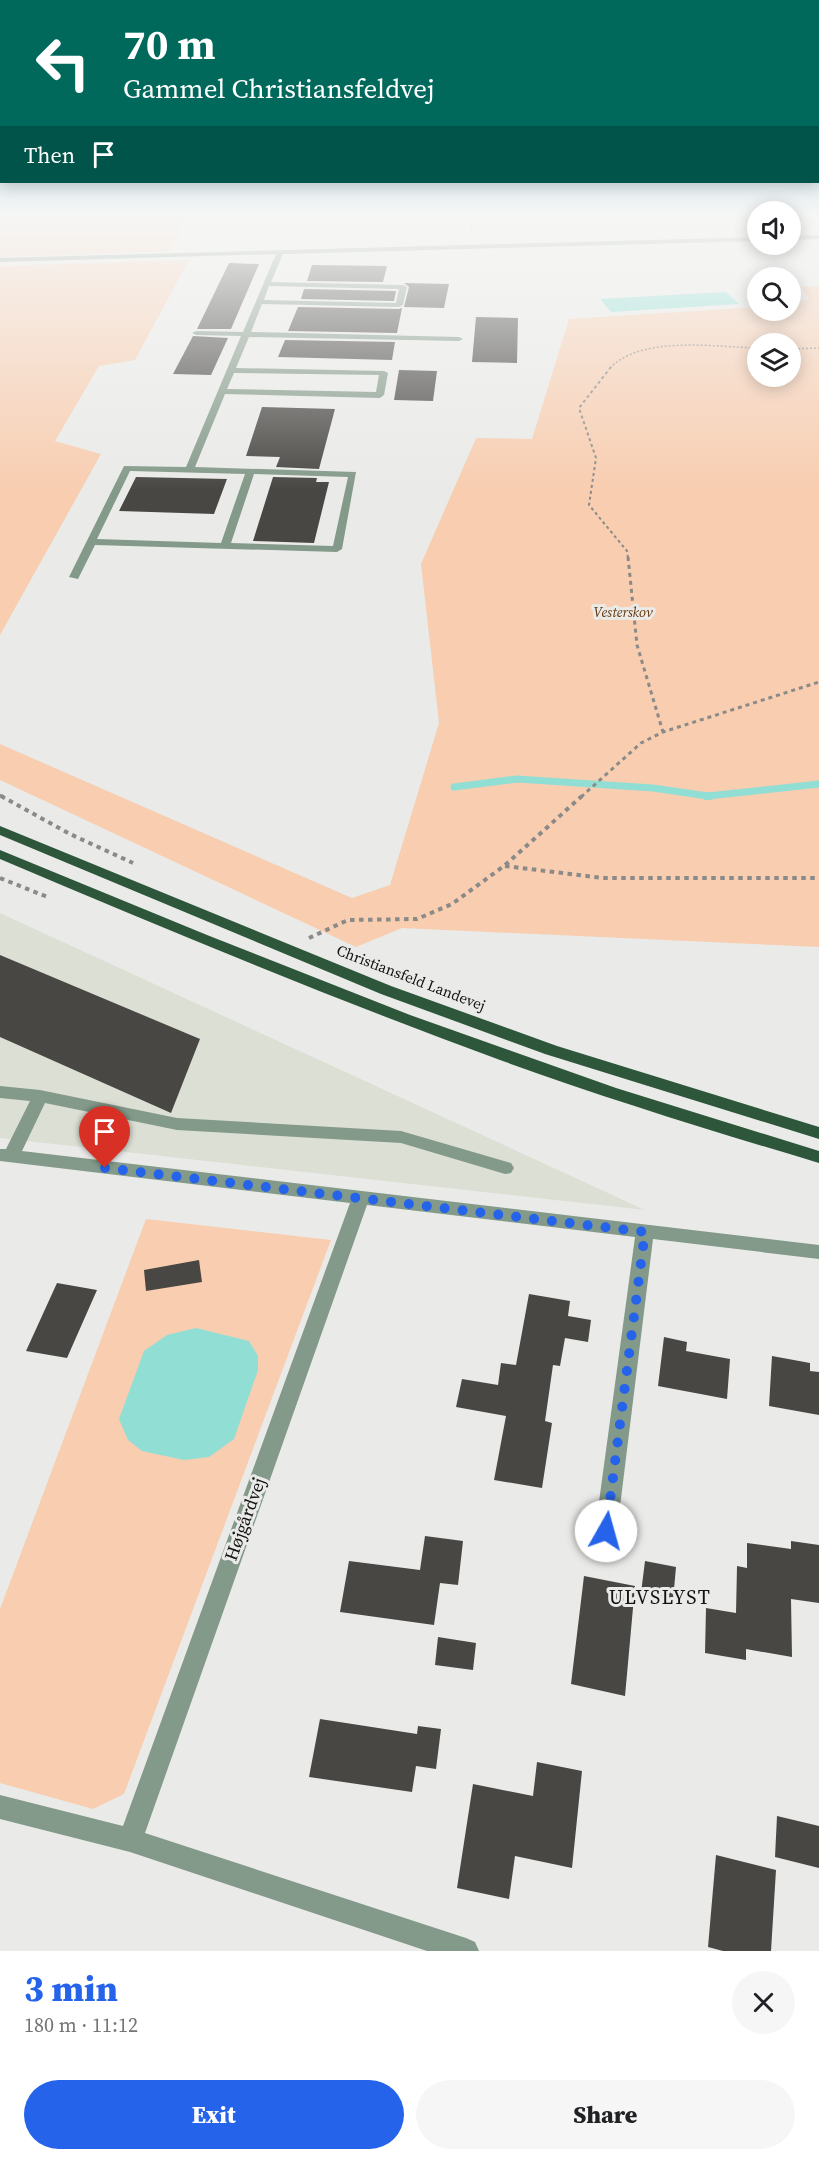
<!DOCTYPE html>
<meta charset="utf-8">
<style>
:root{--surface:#fff;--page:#f6f6f6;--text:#202124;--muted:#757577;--accent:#2563eb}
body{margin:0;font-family:"Source Serif 4",serif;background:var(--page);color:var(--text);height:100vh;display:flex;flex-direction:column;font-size:22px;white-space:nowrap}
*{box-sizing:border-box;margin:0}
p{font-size:20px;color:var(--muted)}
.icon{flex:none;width:33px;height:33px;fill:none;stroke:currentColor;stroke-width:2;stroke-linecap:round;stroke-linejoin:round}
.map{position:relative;height:1951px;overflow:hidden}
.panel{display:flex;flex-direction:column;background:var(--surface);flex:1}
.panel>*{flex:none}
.top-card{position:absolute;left:0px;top:0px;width:819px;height:183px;box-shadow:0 3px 15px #0003;background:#00695c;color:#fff;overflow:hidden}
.fabs{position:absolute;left:747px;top:201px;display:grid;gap:12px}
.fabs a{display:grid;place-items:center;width:54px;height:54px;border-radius:50%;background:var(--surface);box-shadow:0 3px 15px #0003;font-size:30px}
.pin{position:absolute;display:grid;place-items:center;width:51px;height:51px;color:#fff;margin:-62px -26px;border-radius:50% 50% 50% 0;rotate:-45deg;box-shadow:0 0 6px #0007}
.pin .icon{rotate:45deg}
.me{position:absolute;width:66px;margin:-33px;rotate:7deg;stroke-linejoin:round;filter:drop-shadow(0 0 4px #0008)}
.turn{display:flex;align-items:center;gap:21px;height:126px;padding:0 24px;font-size:27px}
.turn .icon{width:78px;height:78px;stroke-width:2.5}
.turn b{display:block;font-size:42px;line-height:51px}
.then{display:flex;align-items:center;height:57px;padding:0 24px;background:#0003;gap:12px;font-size:22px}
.round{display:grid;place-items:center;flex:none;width:63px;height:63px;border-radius:32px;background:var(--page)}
.headline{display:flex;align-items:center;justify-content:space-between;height:102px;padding:0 24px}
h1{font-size:36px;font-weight:800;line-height:45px;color:var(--accent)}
.primary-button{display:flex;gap:12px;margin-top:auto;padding:12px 24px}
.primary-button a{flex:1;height:69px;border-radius:36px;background:var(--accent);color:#fff;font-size:24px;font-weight:800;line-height:69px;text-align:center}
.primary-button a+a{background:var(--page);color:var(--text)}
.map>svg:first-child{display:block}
</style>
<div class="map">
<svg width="819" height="1951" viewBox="0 0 819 1951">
<rect width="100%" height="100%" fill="#eaebe8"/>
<path fill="#dcdfd4" d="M0,913L645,1210L0,1138Z"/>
<path fill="#f8cdb0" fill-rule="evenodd" d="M0,217H188L169,251L0,257Z
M189,260L135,360L99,366L55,441L101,454L0,635V266Z
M819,286V947L402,928L356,947L0,780V744L352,898L390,885L439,723L421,564L476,438L532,439L569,319L757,307L758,310H790L791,303L809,300L802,287ZM758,344H790V376H758Z
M146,1219L331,1240L124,1794L93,1809L0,1783V1609Z"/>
<path fill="#91ded4" d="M726,292L739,304L611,312L600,299Z
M196,1328L249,1341L258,1356V1370L234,1439L209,1457L184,1460L142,1451L128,1440L119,1419L144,1351L167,1335Z"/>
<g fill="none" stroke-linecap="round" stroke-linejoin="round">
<path stroke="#91ded4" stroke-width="7" d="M454,787L517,779L653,788L708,796L819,784"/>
<path stroke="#91ded4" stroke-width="8" d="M706,796H710"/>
</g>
<path fill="#484744" d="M229,263L259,264L231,329H197Z
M312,265L387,266L383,282L307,281Z
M404,283L449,284L444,308L404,307L409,287Z
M304,289L396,291L394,301L301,299Z
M298,307L399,309L402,308L397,333L288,331Z
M476,317L518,318L517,363L472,362Z
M193,336L228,338L211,375L173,374Z
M285,340L395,342L392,360L278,357Z
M399,370L437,371L433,401L394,400Z
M262,407L335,409L319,469L276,467L280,457L246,456Z
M136,477L227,479L214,514L119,511Z
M273,477L317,478L316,482H329L314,543L253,541Z
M0,955L200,1039L171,1113L0,1037Z
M199,1260L202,1282L146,1291L144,1270Z
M57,1283L97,1290L67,1358L26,1351Z
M529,1294L570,1301L568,1316L591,1320L588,1342L565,1338L560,1366L553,1365L545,1421L552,1423L542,1488L494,1480L506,1416L456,1407L462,1379L498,1385L501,1363L516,1365Z
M664,1337L687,1342L686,1351L730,1359L727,1399L658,1386Z
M772,1356L810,1363V1371L819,1372V1415L769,1406Z
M425,1536L463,1541L458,1585L440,1583L434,1625L340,1612L349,1561L420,1570Z
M791,1541L819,1545V1603L791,1599L792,1657L746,1649V1660L705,1653L706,1608L736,1613L737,1566L747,1568V1543L791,1549Z
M645,1561L676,1567L673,1600L641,1593Z
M584,1576L635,1586L625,1696L571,1684Z
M438,1637L476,1643L473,1670L435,1665Z
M320,1719L417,1734L418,1726L441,1729L436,1769L416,1766L412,1792L309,1777Z
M537,1762L582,1771L572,1868L515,1856L509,1899L457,1888L473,1784L533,1796Z
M777,1816L819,1826V1868L775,1857Z
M716,1855L776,1870L771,1951H723L708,1947Z"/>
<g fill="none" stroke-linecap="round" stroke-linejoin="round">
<path stroke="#8a8a88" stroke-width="1.5" stroke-dasharray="2 2" stroke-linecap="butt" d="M471,231L473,217
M790,349L819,348
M610,368C642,335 715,347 758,348"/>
<path stroke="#8a8a88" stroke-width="2" stroke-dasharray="3 3" stroke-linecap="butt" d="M611,367L579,408L596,458L589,505L627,551L628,558"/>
<path stroke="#8a8a88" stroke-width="3" stroke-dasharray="4 4" stroke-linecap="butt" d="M628,557L637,645L663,732
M0,795L4,797
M581,797L641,743L663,732L819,682"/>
<path stroke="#8a8a88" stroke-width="4" stroke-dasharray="4.5 4.5" stroke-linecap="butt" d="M1,796L70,834L133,863
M505,866L603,878H819
M0,878L50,898
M309,938L348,920L417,919L452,904L504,866L582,796"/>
<path fill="#839989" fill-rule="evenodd" d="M819,235V239L790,240V236Z
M758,237V241L283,254L271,282L403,285L407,287L403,305L399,307L262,304L251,332L459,337L463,339L459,341L249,337L236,368L384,371L388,373L384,395L380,398L225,394L195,467L356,472L342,549L337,552L95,545L78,579L69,577L124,466L186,467L241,336L196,335L192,333L196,331L243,332L276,254L0,262V258ZM269,286L399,289L396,303L264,300ZM234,373L379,375L376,392L227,389ZM130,471L245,474L221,543L97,539ZM254,474L348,477L333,546L231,543Z
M0,1086L40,1090L177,1118L401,1131L511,1163L514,1168L511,1173L505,1174L401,1143L177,1130L45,1103L22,1151L819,1245V1259L653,1239L617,1531L613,1538L606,1541L599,1538L595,1531L635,1237L367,1205L145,1833L466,1938L475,1942L479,1951H427L130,1852L0,1819V1795L123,1826L350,1203L0,1161V1149H6L30,1101L0,1098Z"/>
<path fill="#2d563b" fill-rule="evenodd" d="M0,826L391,986L557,1046L819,1127V1139L545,1054L381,994L0,835Z
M0,850L207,935L410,1015L616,1088L819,1151V1163C712,1131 605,1098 500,1060C331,998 165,929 0,859Z"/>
</g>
<linearGradient id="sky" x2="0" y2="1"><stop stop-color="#85c5e0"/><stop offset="0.44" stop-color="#f6f6f5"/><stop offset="1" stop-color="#f6f6f5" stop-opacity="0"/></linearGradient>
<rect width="819" height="490" fill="url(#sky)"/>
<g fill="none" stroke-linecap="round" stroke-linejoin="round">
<path stroke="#2563eb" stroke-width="10" stroke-dasharray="0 18" d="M105,1168L645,1232L606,1531"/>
</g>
<g text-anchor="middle" stroke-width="6" stroke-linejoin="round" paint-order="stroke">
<g font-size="14" font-style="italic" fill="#65350b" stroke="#eaebe8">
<text x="623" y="617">Vesterskov</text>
</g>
<g font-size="15" fill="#131312" stroke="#eaebe8">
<text transform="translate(411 978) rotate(21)" y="5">Christiansfeld Landevej</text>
</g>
<g font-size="18" fill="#131312" stroke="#eaebe8">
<text transform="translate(245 1519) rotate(-70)" y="6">Højgårdvej</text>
</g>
<g font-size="20" letter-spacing="1.5" fill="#131312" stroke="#eaebe8">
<text x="660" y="1604">ULVSLYST</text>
</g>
</g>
</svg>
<div class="fabs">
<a><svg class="icon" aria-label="sound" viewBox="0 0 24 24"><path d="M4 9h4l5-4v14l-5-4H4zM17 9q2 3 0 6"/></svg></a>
<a><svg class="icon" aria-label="search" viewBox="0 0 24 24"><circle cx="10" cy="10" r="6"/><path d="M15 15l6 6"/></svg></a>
<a><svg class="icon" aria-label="layers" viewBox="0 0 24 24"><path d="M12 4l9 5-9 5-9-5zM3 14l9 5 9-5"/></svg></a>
</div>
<div class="pin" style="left:105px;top:1168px;background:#d93025"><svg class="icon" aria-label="arrive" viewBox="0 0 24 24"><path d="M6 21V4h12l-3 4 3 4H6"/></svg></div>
<svg class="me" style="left:606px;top:1531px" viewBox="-20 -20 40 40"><circle r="19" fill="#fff"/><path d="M0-13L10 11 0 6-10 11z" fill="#2563eb"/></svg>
<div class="top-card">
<div class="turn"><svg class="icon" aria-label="left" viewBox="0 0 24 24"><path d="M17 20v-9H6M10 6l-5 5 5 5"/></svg><div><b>70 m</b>Gammel Christiansfeldvej</div></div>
<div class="then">Then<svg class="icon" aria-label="arrive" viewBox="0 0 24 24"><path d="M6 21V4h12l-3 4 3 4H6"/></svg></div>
</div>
</div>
<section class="panel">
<div class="headline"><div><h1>3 min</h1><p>180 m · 11:12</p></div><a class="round"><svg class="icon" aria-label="close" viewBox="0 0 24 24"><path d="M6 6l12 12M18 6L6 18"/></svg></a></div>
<div class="primary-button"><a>Exit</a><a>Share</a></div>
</section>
